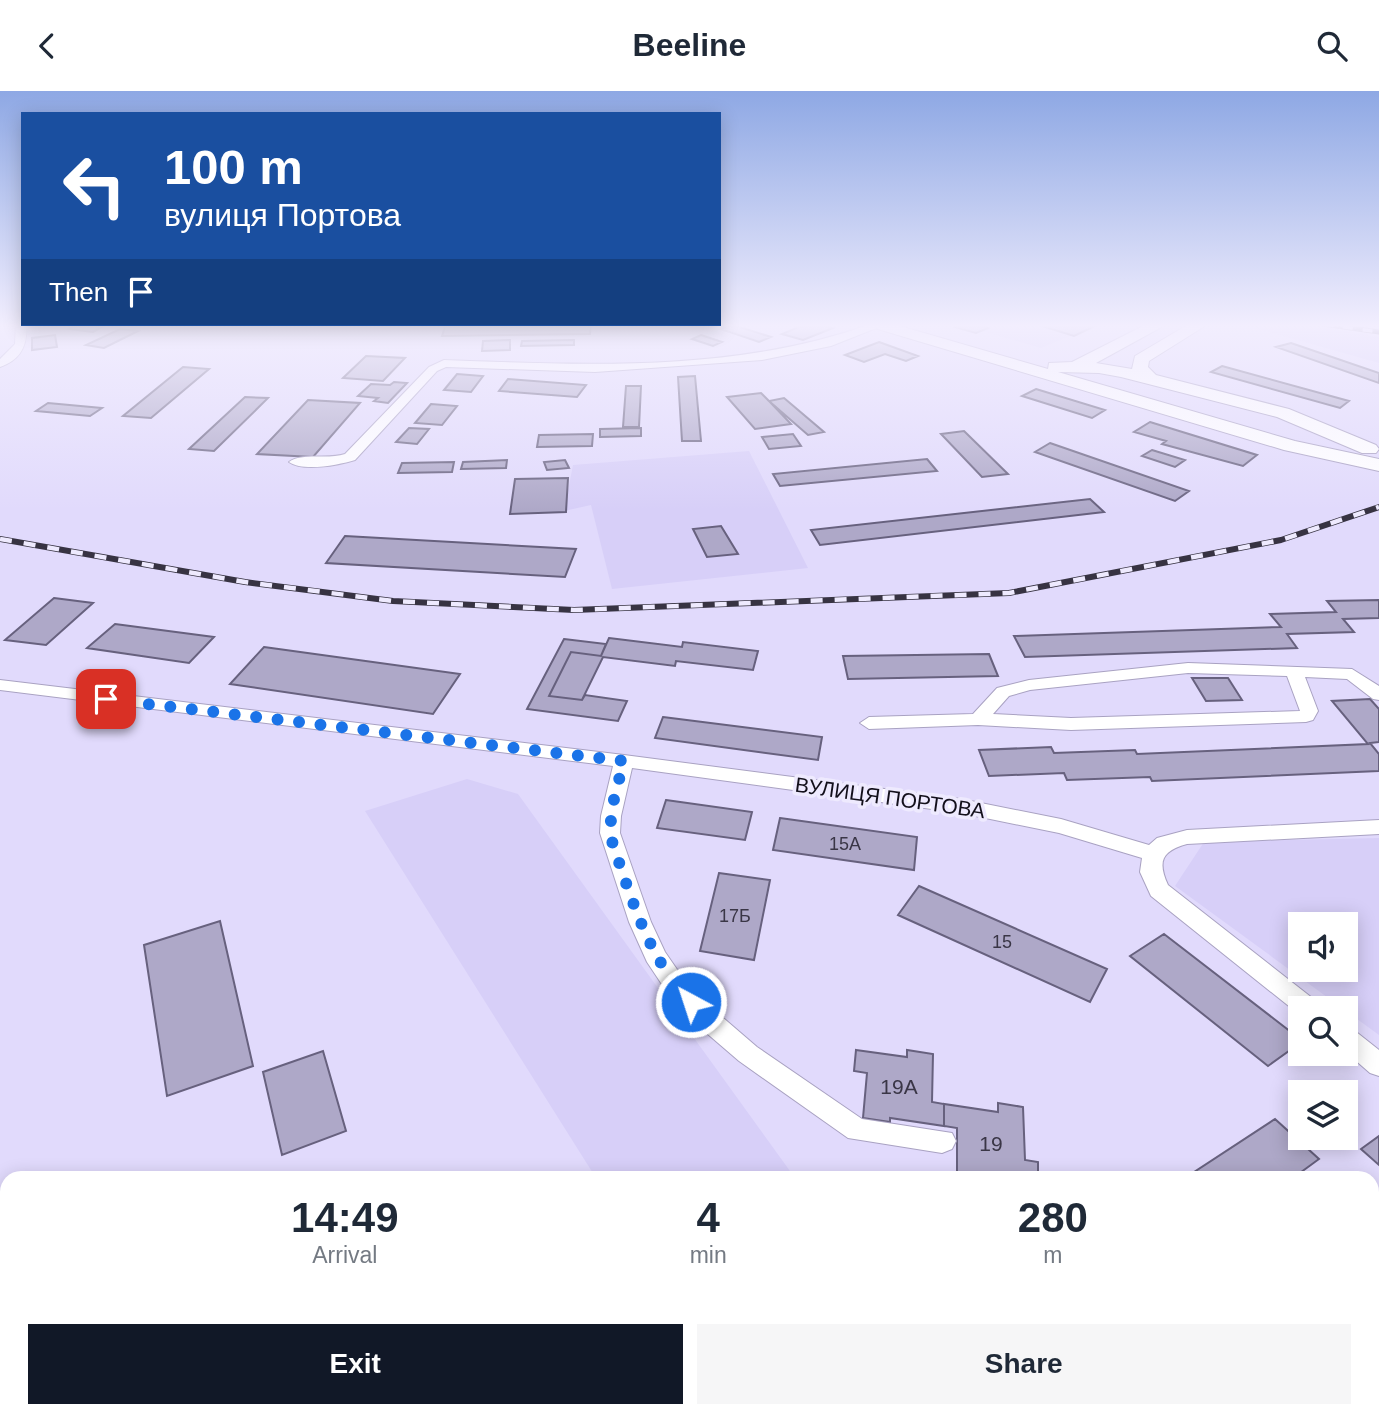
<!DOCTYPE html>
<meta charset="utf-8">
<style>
:root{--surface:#fff;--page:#f6f6f7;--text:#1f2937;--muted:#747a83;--accent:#111827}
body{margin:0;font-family:Helvetica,sans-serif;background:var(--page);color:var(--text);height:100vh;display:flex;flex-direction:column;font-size:26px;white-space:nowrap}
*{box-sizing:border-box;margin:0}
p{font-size:23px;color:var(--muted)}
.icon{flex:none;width:38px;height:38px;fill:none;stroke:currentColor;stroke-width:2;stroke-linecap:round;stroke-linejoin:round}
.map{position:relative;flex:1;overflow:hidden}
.side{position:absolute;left:0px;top:1080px;width:1379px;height:247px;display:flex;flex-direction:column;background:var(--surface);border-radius:21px 21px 0 0;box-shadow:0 4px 18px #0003}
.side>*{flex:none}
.hud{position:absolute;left:21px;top:21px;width:700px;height:214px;border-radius:0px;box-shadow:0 4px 18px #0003;background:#1a4fa0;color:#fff;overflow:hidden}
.fabs{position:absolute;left:1288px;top:821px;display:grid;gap:14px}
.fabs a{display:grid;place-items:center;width:70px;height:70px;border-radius:0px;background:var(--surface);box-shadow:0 4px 18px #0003;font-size:35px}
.pin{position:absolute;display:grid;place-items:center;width:60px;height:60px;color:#fff;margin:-30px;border-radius:14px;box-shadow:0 4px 10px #0006}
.me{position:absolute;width:77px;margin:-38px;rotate:320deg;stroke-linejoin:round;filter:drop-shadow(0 0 5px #0008)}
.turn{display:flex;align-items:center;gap:24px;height:147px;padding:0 28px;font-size:32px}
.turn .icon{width:91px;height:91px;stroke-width:2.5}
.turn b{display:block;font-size:49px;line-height:60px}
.then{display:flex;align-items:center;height:66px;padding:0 28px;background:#0003;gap:14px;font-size:26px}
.eta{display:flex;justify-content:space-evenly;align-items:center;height:119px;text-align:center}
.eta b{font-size:42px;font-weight:800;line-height:49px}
.button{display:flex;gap:14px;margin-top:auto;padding:14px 28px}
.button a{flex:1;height:80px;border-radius:0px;background:var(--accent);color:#fff;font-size:28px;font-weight:800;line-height:80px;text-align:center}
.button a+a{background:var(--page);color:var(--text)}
header{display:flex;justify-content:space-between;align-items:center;height:91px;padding:0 28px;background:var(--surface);font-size:32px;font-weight:800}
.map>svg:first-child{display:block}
</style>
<header><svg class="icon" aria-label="back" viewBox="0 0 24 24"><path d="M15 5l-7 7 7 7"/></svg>Beeline<svg class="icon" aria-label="search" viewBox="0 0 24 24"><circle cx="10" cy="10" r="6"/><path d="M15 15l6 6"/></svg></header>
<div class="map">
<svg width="1379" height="1325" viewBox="0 0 1379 1325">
<rect width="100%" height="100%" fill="#e1dafc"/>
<path fill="#d7cff8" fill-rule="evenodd" d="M957,233H1099L1041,257Z
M1241,233H1302L1379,246V272Z
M749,360L808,477L612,498L591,414L564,420L573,374Z
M467,688L518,703L795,1087H596L365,720Z
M1379,747V944L1346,920V917H1342L1175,795L1204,751ZM1300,833H1346V878H1300Z
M743,1320H964L968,1325H747Z"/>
<path fill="#aea8c8" stroke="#67617e" stroke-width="2" d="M78,233H86L104,235L93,241L69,238Z
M446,233H591L590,243L442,245Z
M789,233H821L833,237L803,249L782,243L799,236Z
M962,233H976L988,237L976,242L955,236Z
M1046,233H1099L1074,245L1042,235Z
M733,234L771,246L759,251L721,238Z
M120,238L138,240L104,257L86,254Z
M55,244L57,256L32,259V247Z
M701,244L722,251L713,255L692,248Z
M510,249V259L482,260L483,250Z
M574,249V254L521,255L522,250Z
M879,251L918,265L906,270L885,263L864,271L845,264Z
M1291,252L1379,282V292L1276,256Z
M366,265L405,267L383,290L343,287Z
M1222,275L1349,310L1340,317L1211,281Z
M183,276L209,278L151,327L123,325Z
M457,283L483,285L471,301L444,299Z
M695,285L701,350H682L678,286Z
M508,288L586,294L577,306L499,300Z
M394,291L407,292L388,312L374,310L378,307L358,305L371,293L390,294Z
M626,295H641L639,336H623Z
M1036,298L1105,319L1092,327L1022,305Z
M761,302L769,310L791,333L755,338L727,306Z
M245,306L268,307L214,360L189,358Z
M784,307L824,341L808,344L769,310Z
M308,309L360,312L313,366L257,363Z
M48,312L102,317L90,325L36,320Z
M431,313L457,315L442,334L415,332Z
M1150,331L1257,364L1243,375L1162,353L1166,350L1134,341Z
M409,337L429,338L417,353L396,351Z
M641,337V345L600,346V338Z
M964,340L1008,383L982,386L941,343Z
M593,343L592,355L537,356L539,344Z
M793,343L801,355L769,358L762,346Z
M1050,352L1189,400L1175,410L1035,361Z
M1152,359L1185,369L1175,376L1142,365Z
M927,368L937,380L780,395L773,383Z
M507,369L506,377L461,378L463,371Z
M565,369L569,377L547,379L544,371Z
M454,371L452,381L398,382L402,372Z
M568,387L566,421L510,423L515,388Z
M1090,408L1104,421L820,454L811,439Z
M721,435L738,463L707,466L693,438Z
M345,445L576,458L565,486L326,472Z
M54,507L93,512L46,554L5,549Z
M1379,509V527L1343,528L1354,541L1287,543L1297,557L1025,566L1014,545L1281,536L1270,523L1336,521L1327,510Z
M115,533L214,546L189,572L87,557Z
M609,547L682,556L683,551L758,560L753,579L676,570L675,575L603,566L582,609L549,605L571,561L601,565Z
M564,548L606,553L601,565L571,561L549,605L582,609L585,604L627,610L618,630L527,618Z
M264,556L460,583L433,623L230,593Z
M989,563L998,585L848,588L843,565Z
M1192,587H1228L1242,609L1206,610Z
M1370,608L1379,618V651L1370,652L1379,663V680L1152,690L1150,686L1067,689L1064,682L989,685L979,659L1051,656L1054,662L1135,659L1137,663L1368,653L1332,610Z
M663,626L822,646L818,669L655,647Z
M666,709L752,721L745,749L657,737Z
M780,727L917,746L914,779L773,759Z
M719,782L770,789L754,869L700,860Z
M919,795L1107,878L1090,911L898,824Z
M220,830L253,975L167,1005L144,854Z
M1164,843L1300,948V952L1268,975L1130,865Z
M856,959L907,966V959L933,963L932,1011L944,1013V1035L890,1027V1031L863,1027L867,982L854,980Z
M323,960L346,1040L282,1064L263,981Z
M998,1012L1023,1016L1025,1069L1038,1071V1087L957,1085V1037L944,1035V1013L998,1021Z
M1275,1028L1319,1068L1293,1087H1185Z
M1379,1045V1074L1361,1058Z
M399,1320H459L461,1325H401Z"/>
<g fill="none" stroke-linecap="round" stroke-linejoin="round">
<defs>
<path id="minor" d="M16,233H26C28,254 21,269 0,276V268L15,253Z
M871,233L884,234L831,255L762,269L595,281L446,276L437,280L355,369C339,374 303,381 289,371C302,361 329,369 345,363L429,276L444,269C586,274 735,282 871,233Z
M1188,572L1352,578L1379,595V609L1373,608L1347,588L1305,586L1318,620L1313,629L1306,631L1071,639L978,634L869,638L860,632L869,626L973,623L997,597L1029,589ZM1188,582L1287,585L1300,620L1071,627L993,623L1009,605L1030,599Z
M0,589L624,664L961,708L1061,728L1149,754L1157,747L1187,739L1379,729V743L1187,753C1162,760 1157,770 1168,794L1316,910L1319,917H1300V924L1151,805L1140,781L1142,767L1059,742L961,722L632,677L621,725L620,742L651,831L665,861L685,890L714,919L757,956L862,1028L952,1042L956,1050L952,1058L942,1062L848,1047L739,970L696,933L669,904L647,871L629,831L600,742L601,725L613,675L0,599Z
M1346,937L1355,940L1379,959V985L1370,982L1346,961Z"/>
<path id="secondary" d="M868,233H893L1048,278L1049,272L1072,271L1147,233H1167L1096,272L1132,278L1135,265L1189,233H1208L1149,270L1148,276L1156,284L1289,318L1376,354L1379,358L1376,362H1362L1277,326L1121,286L1099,282L1058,281L1295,350L1379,368V380L1284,359L871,236Z"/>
</defs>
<use href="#minor" stroke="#a9a2c2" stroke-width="2"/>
<use href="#secondary" stroke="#a9a2c2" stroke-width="2"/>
<use href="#minor" fill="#fff" fill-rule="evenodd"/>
<use href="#secondary" fill="#fff" fill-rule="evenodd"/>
<defs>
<path id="rail-far1" d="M1323,233L1379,241"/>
<path id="rail" d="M0,448L245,491L393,510L574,519L1009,502L1281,449L1379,416"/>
</defs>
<use href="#rail-far1" stroke="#373342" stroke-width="5"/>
<use href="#rail" stroke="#373342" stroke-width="6"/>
<use href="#rail-far1" stroke="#eeeafe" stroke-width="3.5" stroke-dasharray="10" stroke-linecap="butt"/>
<use href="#rail" stroke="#eeeafe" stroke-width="4.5" stroke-dasharray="12" stroke-linecap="butt"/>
</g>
<linearGradient id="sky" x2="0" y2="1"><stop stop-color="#8ea8e4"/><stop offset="0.56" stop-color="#f2eefe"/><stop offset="1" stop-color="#f2eefe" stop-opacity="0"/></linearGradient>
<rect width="1379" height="419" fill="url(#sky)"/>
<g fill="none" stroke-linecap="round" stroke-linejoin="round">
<path stroke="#1a73e8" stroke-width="12" stroke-dasharray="0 21.6" d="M106,608L624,670C617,698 606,726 613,754C633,811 648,867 691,911"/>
</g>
<g text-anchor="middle" stroke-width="7" stroke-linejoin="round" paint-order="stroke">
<g font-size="18" fill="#3a3646">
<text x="845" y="759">15А</text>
<text x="735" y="831">17Б</text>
<text x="1002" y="857">15</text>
</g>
<g font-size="21" fill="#13101b" stroke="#eeeafe">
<text transform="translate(890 707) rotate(8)" y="7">ВУЛИЦЯ ПОРТОВА</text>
</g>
<g font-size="21" fill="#3a3646">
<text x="899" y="1003">19А</text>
<text x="991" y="1060">19</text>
</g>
</g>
</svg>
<div class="fabs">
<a><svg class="icon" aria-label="sound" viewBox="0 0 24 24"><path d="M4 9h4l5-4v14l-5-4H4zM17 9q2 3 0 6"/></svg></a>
<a><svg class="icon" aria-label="search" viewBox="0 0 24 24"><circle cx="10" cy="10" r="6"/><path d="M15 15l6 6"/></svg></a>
<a><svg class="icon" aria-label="layers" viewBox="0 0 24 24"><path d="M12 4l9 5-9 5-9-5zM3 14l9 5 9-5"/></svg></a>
</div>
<div class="pin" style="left:106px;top:608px;background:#d93025"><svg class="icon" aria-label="arrive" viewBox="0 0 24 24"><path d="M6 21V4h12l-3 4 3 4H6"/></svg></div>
<svg class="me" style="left:691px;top:911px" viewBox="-20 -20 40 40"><circle r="17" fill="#1a73e8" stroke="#fff" stroke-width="3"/><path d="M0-11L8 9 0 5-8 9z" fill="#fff"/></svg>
<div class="hud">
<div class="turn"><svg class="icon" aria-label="left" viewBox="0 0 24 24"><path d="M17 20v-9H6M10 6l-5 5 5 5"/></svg><div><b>100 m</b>вулиця Портова</div></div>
<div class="then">Then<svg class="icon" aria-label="arrive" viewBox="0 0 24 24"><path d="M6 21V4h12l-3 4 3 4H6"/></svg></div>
</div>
<section class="side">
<div class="eta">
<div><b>14:49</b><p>Arrival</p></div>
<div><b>4</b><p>min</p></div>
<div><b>280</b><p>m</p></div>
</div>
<div class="button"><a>Exit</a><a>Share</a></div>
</section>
</div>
